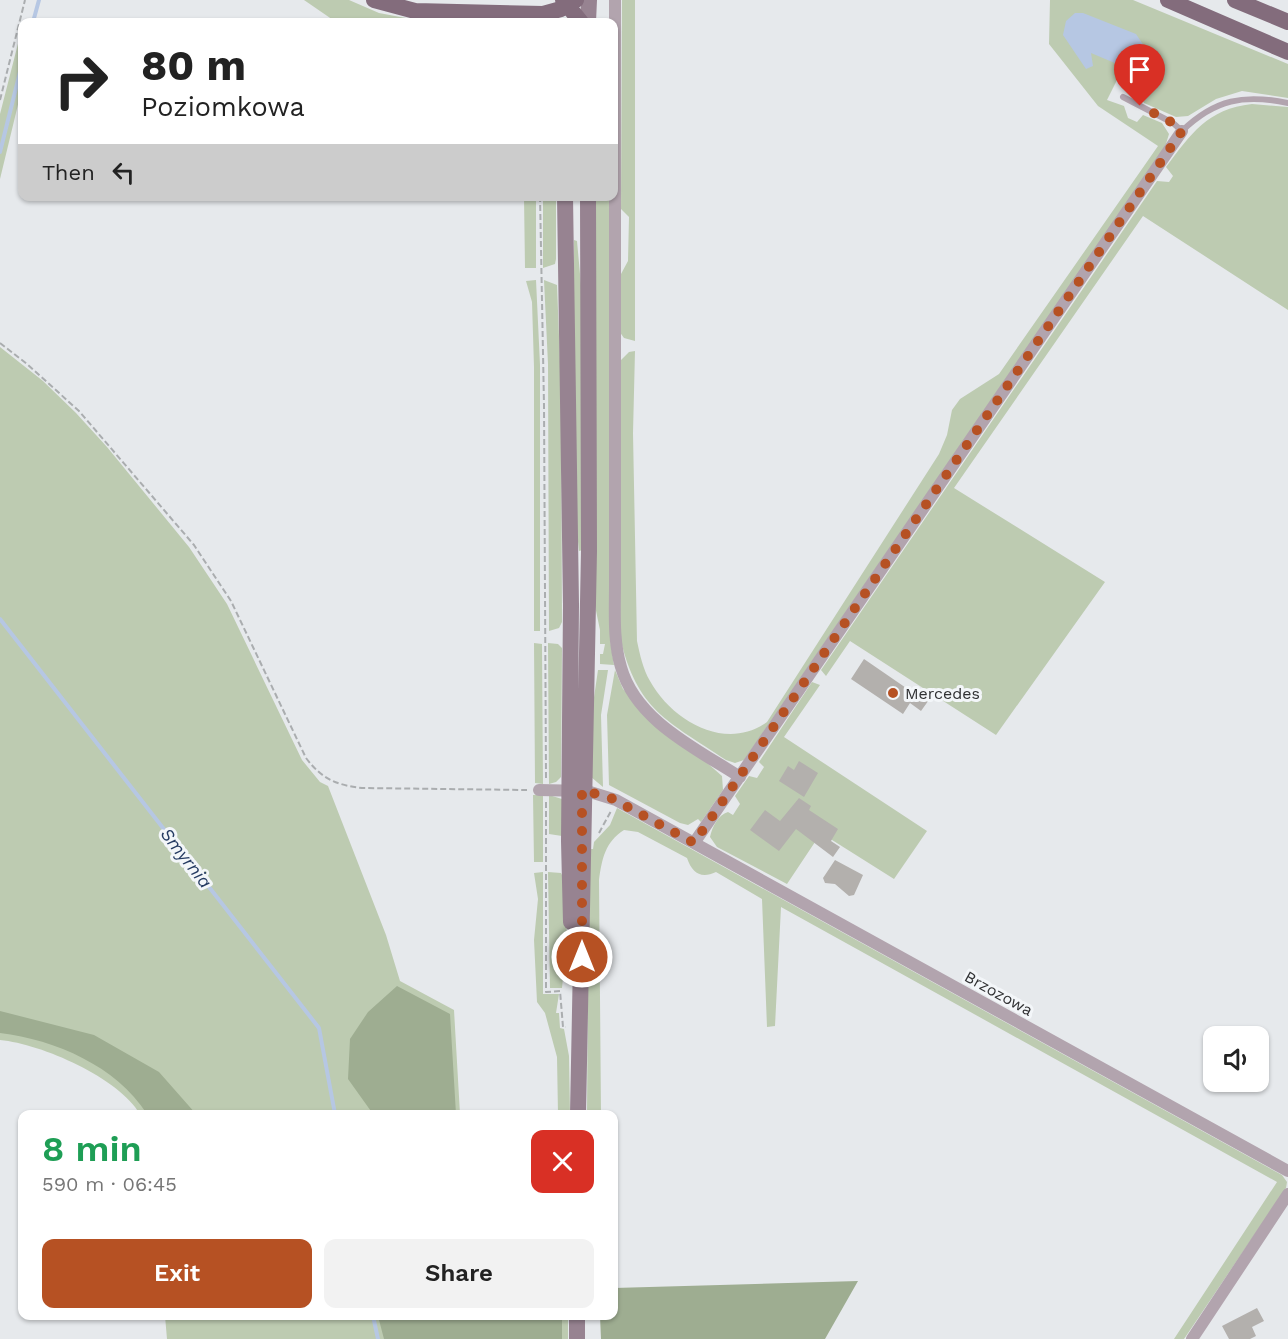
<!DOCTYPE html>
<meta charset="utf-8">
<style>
:root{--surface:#fff;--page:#f2f2f2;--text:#222;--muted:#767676;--accent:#b65123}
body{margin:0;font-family:"Work Sans",sans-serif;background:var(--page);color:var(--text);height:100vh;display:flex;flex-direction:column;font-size:22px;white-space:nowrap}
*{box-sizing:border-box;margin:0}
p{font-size:20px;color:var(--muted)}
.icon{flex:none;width:33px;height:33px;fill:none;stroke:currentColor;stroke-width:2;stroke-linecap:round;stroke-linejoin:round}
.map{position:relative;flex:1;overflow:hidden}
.sheet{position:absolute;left:18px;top:1110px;width:600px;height:210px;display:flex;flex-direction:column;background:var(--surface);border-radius:12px;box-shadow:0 2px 4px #0004}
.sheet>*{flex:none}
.banner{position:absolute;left:18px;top:18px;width:600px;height:183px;border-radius:12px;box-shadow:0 2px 4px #0004;background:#fff;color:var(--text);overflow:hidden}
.controls{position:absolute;left:1203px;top:1026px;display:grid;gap:12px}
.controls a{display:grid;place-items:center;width:66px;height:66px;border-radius:12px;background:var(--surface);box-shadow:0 2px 4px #0004;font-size:30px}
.pin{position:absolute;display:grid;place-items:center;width:51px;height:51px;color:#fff;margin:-62px -26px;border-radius:50% 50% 50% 0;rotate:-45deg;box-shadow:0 0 6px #0007}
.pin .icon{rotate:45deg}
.me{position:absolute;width:66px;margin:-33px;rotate:0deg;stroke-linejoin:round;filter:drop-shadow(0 0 4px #0008)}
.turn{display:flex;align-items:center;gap:21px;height:126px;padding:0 24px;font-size:27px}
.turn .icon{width:78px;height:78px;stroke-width:2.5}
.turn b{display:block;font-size:42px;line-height:51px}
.then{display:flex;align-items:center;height:57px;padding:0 24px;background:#0003;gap:12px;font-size:22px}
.round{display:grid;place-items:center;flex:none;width:63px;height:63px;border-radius:12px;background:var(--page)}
.summary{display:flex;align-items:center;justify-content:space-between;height:102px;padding:0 24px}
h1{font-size:36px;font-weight:600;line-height:45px;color:#1e9e55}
.button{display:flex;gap:12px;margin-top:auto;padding:12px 24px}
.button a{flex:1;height:69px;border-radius:12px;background:var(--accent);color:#fff;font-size:24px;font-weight:600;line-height:69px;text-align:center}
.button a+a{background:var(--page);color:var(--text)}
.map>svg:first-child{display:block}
</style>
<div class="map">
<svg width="1288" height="1339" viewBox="0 0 1288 1339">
<rect width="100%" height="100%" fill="#e6e9ec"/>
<path fill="#bdcbb1" d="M304,0H349L379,13L411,19L529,22H336Z
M622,0H635V341L624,338L619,331L621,274L628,261L629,217L621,209Z
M1050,0H1133L1288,64V98L1242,91L1216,99L1188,116L1176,117L1144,103L1139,93L1140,83L1119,76L1107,100L1124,106L1128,118L1137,122L1143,115L1162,123L1169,134L1165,147L744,760L735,763L726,760C668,721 637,711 620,637V361L629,352L635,351L633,433L637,641C640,655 643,669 650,681C672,721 726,752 767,722L939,454L947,435L952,410L960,399L999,374L1158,146L1098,106L1049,44Z
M22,28V88L0,179V114Z
M1252,104L1288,107V310L1143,216L954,488L1105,582L996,735L850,641L826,676L821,670L1157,181L1169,182L1173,176L1166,167C1191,134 1207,109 1252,104Z
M524,197H536V268H525Z
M543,197H556V259L555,264L543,268Z
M594,197H612L610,639L614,665L600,664V654H603L605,644H600V630L594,601Z
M574,240L577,241L583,307V550L579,551L574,503Z
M536,280L540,365V631H534V367L532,302L526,281Z
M544,280L557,285L561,387L562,622L559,628L549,631L548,364Z
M0,347L43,381L76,413L107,447L189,547L227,604L302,760L320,782L328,786L386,935L400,981L454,1010L460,1114H140C119,1078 42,1044 0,1040Z
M534,643L542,644L543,784L535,783Z
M548,643L558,644L562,648L561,777L556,782L549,784Z
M598,670H608L601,715L603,787L591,777V718Z
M615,670L623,689L722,776L723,790L701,822L698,819L688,825L680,823L609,785L607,715Z
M812,682L820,685L784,737L927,831L894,879L821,833L787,884L717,847L710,837C712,827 718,815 728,812L733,815L740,804L735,796L749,776L757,778L764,767L759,762Z
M533,795H543V862H534Z
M549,795L562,799V836L549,834Z
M617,808L1282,1175L1287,1182L1286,1188L1184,1339H1174L1277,1182L781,907L775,1026L767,1027L762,899L716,872C701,879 692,873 687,858L638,832L624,830C605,842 602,859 599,880L601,1114H587L589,849H593L594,842L610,825Z
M543,872V994H559L556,1013H559L560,1028L564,1029L569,1056L570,1114H558L557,1057L545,1013L537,1002L534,940L538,899L534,873Z
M548,872L561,873L564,879L567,937L562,988H550Z
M165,1316H568V1339H167Z"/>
<path fill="#9ead91" d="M397,986L450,1014L456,1114H373L348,1079L350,1039L368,1012Z
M0,1011L94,1035L159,1072L196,1114H147C116,1066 56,1040 0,1033Z
M858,1281L825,1339H601L600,1316H614V1288Z
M378,1316H562V1339H384Z"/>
<path fill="#b6c7e3" d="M1075,13H1083L1136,34L1144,46L1139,62L1129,69L1091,53L1093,66L1086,69L1063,35L1066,21Z"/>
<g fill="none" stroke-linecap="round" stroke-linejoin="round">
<path stroke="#b6c7e3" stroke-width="4" d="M33,22L39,0
M0,152L22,64
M0,619L319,1028L335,1114
M373,1316L378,1339"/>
</g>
<path fill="#b3b0ad" d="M864,659L912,692L915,686L931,697L921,711L910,703L903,714L851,679Z
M799,761L818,773L804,797L779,781L788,766L794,770Z
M799,798L811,806L809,810L838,829L831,841L840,847L833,857L796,829L779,851L750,830L765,810L780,821Z
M835,860L863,875L854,895L849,896L835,884L825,883L823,878Z
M1257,1308L1264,1321L1252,1327L1256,1336L1250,1339H1229L1222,1326Z"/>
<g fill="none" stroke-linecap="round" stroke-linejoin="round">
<path stroke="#aaadaf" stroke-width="2" stroke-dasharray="6 3" stroke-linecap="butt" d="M0,100L25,0
M540,196L544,405L546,778
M0,343L27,364L79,411L194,545L231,601L306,758C322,779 336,785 362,788L527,790
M546,802V992L560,991L563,1027H566
M599,833L611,811"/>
<path stroke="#b2a4ae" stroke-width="6" d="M1123,97L1173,123L1182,131C1215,99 1244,94 1288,103"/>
<path stroke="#b2a4ae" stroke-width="12" d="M615,0V585C615,612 613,641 621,667C636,721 697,749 740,777
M539,790L587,791L616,800L1288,1171
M694,843L1182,131
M1192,1339L1288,1194"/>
<path stroke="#978391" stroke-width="16" d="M588,22L589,0
M565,196L571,605L569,841L571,922
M578,1114L589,551L588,196
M577,1339V1316"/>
<path stroke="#836c7c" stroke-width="16" d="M374,0L415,11L543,14L561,9L576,0
M563,0L581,22
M1168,0L1288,52
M1235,0L1288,22"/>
</g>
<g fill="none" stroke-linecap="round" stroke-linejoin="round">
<path stroke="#b65123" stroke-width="10" stroke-dasharray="0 18" d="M582,957V790L611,798L694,843L1182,131L1173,123L1140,106"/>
</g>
<circle fill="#b65123" stroke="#f3f6f9" stroke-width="2" cx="893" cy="693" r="6"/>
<g text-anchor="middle" stroke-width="6" stroke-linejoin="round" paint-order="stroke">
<g font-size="16" fill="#313234" stroke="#f3f6f9" text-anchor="start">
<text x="905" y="699">Mercedes</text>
</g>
<g font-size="16" fill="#313234" stroke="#f3f6f9">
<text transform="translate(999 993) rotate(29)" y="6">Brzozowa</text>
</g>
<g font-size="18" font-style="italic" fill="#253b62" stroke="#f3f6f9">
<text transform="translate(186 858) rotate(52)" y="6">Smyrnia</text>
</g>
</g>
</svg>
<div class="controls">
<a><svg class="icon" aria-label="sound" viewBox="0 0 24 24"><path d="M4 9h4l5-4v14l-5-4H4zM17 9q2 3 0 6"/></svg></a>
</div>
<div class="pin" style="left:1140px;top:106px;background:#d93025"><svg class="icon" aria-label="arrive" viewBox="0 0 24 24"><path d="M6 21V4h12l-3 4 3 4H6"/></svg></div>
<svg class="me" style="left:582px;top:957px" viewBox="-20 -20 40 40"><circle r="17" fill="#b65123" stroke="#fff" stroke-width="3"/><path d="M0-11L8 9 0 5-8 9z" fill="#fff"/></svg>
<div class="banner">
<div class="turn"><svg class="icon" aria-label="right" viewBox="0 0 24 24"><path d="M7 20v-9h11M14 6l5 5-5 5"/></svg><div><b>80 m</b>Poziomkowa</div></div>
<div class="then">Then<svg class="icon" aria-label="left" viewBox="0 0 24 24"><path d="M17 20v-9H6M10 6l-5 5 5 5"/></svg></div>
</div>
<section class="sheet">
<div class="summary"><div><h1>8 min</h1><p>590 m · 06:45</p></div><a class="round" style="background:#d93025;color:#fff"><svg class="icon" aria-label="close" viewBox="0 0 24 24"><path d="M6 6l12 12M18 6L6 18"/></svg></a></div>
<div class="button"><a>Exit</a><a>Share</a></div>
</section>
</div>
